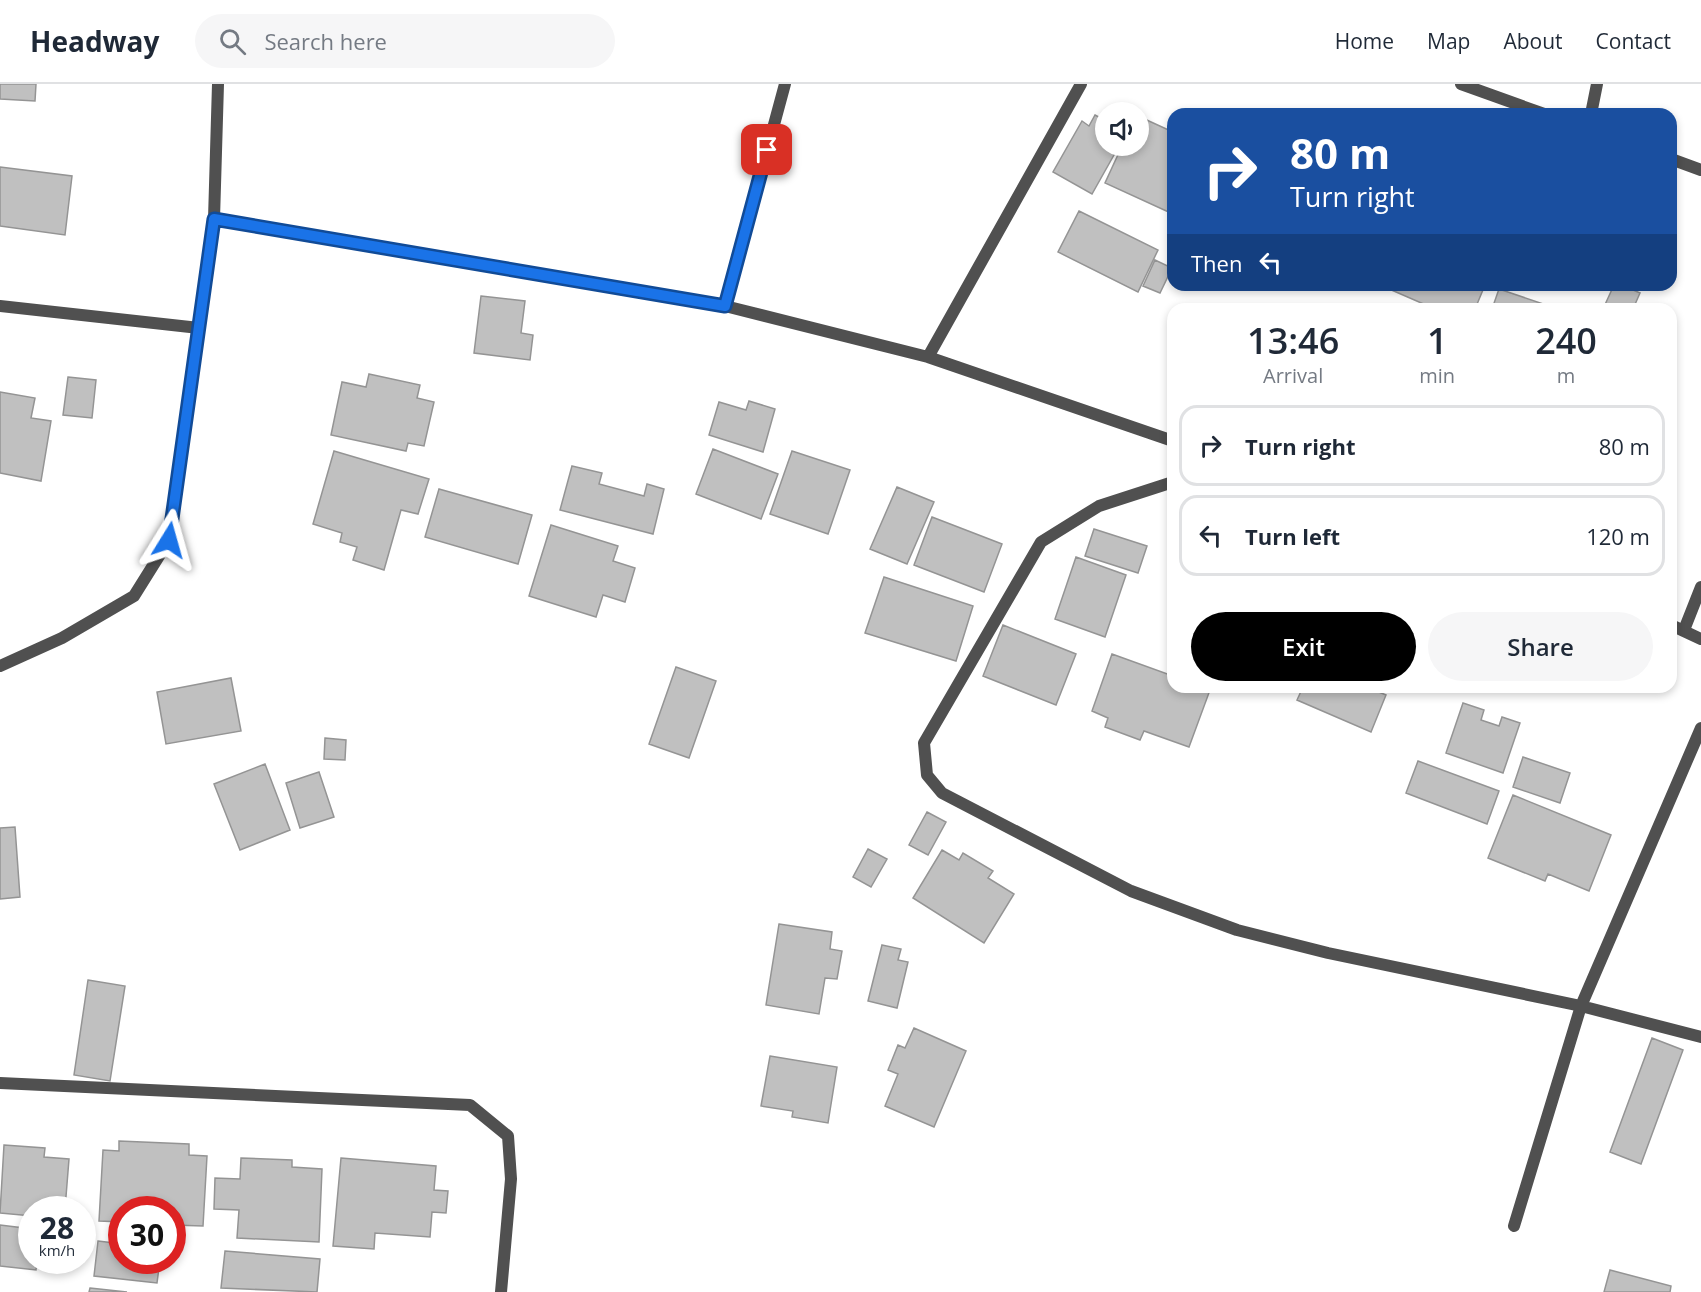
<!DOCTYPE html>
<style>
:root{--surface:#fff;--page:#f6f6f7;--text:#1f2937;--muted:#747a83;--line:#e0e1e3;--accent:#000}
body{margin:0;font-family:"Open Sans",sans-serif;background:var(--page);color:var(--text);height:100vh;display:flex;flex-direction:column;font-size:22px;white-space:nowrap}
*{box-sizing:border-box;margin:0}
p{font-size:20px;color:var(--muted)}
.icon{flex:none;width:33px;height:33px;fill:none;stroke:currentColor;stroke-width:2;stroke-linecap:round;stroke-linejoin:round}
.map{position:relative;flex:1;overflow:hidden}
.sheet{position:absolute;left:1167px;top:219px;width:510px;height:390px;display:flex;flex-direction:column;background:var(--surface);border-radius:18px;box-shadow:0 3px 9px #0003}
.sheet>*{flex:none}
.banner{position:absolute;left:1167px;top:24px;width:510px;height:183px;border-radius:18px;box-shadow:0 3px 9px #0003;background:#1a4fa0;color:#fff;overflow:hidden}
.buttons{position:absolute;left:1095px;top:18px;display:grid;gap:12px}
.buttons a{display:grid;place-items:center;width:54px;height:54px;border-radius:50%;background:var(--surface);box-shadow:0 3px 9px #0003;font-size:30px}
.speed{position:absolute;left:18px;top:1112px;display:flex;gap:12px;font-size:30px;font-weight:700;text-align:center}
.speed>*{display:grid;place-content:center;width:78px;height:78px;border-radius:50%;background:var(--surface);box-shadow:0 3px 9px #0003;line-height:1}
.speed small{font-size:15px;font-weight:400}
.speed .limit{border:9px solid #d22;background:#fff;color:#111}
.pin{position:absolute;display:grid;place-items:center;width:51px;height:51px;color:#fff;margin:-26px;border-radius:12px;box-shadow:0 3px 9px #0006}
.me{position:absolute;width:66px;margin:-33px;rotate:8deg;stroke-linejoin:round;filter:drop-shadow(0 0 4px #0008)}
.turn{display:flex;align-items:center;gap:21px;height:126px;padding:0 24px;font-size:27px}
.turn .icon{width:78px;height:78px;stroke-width:2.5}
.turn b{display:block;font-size:42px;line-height:51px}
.then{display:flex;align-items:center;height:57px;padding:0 24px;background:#0003;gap:12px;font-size:22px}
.eta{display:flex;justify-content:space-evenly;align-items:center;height:102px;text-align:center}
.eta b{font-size:36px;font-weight:600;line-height:42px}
.action{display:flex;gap:12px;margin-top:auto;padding:12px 24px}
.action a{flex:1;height:69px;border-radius:36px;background:var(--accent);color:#fff;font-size:24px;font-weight:600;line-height:69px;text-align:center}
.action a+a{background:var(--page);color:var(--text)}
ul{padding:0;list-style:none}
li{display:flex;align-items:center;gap:18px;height:81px;margin:0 12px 9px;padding:0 12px;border:3px solid var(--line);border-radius:18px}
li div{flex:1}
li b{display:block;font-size:22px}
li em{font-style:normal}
header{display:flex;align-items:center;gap:36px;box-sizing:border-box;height:84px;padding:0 30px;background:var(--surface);border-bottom:2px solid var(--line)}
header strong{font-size:28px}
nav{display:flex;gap:33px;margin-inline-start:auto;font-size:21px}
.search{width:420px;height:54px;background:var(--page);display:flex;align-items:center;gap:15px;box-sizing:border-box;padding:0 21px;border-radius:33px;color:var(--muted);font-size:22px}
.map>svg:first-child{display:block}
</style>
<header>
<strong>Headway</strong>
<div class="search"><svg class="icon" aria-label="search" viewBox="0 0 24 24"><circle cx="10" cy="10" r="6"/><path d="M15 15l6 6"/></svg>Search here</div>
<nav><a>Home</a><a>Map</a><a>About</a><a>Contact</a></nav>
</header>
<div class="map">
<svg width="1701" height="1208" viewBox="0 0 1701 1208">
<rect width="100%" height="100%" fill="#fff"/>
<path fill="#c0c0c0" stroke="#949494" stroke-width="1.5" d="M0,0H36L35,17L0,15Z
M1095,31L1106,37V62H1119L1092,110L1053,88L1082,37L1089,42Z
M1138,32L1173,48V130L1105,99L1122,62H1138Z
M0,83L72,92L65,151L0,142Z
M1079,127L1158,166L1138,208L1058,168Z
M1155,176L1172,184L1160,209L1143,202Z
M1380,201H1485L1475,225H1435Z
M1614,201H1622L1640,209L1633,225H1603Z
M1499,205L1558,225H1492Z
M481,212L525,217L521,249L533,251L530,276L474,269Z
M369,290L420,301L417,314L434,318L424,362L408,359L406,367L331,351L342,298L366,303Z
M68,293L96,296L92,334L63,331Z
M0,308L35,314L31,334L51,337L41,397L0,389Z
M749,317L775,325L763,368L709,351L719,318L746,326Z
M713,365L778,390L761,435L696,410Z
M334,367L429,395L418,430L401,426L384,486L353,476L357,463L340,458L342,449L313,440Z
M792,367L850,386L828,450L770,430Z
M572,382L602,389L599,400L644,412L647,400L664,405L653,450L560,426Z
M897,403L934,418L907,480L870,465Z
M439,405L532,431L518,480L425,453Z
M932,433L1002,460L984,508L914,481Z
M551,441L618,462L613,477L635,484L625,518L603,511L596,533L529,512Z
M1094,445L1147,462L1138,489L1085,472Z
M1076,473L1126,491L1105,553L1055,535Z
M884,493L973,522L956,577L865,549Z
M1003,541L1076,570L1056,621L983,592Z
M1112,570L1173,592V603H1203L1210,606L1189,663L1144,647L1140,656L1105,643L1108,634L1092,627Z
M676,583L716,597L689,674L649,660Z
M231,594L241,647L166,660L157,608Z
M1303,603H1367L1386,611L1371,648L1297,616Z
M1463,619L1484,626L1481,636L1499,642L1502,633L1520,639L1503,689L1446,669Z
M325,654L346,656L345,676L324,675Z
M1523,673L1570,689L1560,719L1513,703Z
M1418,677L1499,707L1487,740L1406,709Z
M265,680L290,746L240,766L214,700Z
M319,688L334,733L300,744L286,699Z
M1513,711L1611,751L1589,807L1548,790L1545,797L1488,774Z
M927,728L946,738L928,771L909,761Z
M15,743L20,813L0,815V744Z
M868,765L887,775L871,803L853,793Z
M942,766L959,776L963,769L993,787L988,794L1014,810L984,859L913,814Z
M779,840L832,848L830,865L842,867L837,895L825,894L819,930L766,921Z
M882,861L901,865L898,876L908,878L897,924L868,917Z
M88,896L125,902L110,997L74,991Z
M914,944L966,967L934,1043L885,1022L898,990L888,986L898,961L905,964Z
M1652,954L1683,966L1641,1080L1610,1068Z
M770,972L837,983L828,1039L792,1033L793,1027L761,1022Z
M119,1057L189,1060V1071L207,1072L203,1142L172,1141V1125H122V1138L99,1137L103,1066L119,1067Z
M4,1061L45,1064L44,1073L69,1075L65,1125H32V1132L0,1129Z
M241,1074L292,1076V1083L322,1085L319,1158L237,1154L239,1126L214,1125L215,1094L240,1095Z
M341,1074L436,1082L434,1106L448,1107L446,1129L432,1128L430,1153L375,1149L374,1165L333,1162Z
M0,1141L32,1145V1176H37L36,1186L0,1182Z
M98,1157L122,1160V1176H160L157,1199L94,1192Z
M225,1167L320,1175L317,1208L221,1204Z
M1610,1186L1671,1202L1670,1208H1604Z
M90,1204L127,1208H89Z"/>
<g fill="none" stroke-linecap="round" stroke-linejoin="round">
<path stroke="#505050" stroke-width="12" d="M1461,0L1544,30
M1591,30L1597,0
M1671,75L1701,86
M214,135L725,222L928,273L1173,357
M0,222L199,244
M725,222L785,0
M928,273L1081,0
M1173,398L1099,422L1041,458L924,659L927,691L942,709L1131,807L1237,846L1328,869L1581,922L1701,953
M1671,541L1701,555
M1684,546L1701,503
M0,582L62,554L134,512L169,456L214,135L218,0
M0,999L470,1021L508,1052L511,1095L501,1208
M1514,1142L1581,922L1701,644"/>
</g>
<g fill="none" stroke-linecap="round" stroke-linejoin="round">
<defs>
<path id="route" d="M169,456L214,135L725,222L767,66"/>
</defs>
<use href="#route" stroke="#114b97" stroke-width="15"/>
<use href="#route" stroke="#1a73e8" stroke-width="10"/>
</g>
</svg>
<div class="buttons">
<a><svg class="icon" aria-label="sound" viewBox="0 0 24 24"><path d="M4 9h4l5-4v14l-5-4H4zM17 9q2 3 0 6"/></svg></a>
</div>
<div class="speed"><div>28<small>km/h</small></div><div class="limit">30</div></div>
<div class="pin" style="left:767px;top:66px;background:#d93025"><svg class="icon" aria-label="arrive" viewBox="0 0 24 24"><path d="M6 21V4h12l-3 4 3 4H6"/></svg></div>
<svg class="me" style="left:169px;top:456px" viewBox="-20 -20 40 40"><path d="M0-17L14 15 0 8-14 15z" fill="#1a73e8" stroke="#fff" stroke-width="4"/></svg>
<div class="banner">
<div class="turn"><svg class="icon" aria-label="right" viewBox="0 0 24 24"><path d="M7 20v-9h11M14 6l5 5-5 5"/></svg><div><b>80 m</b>Turn right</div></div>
<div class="then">Then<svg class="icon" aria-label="left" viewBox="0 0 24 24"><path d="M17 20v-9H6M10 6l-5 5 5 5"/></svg></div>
</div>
<section class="sheet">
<div class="eta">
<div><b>13:46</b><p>Arrival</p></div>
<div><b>1</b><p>min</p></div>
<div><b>240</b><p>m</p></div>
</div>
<ul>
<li><svg class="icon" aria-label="right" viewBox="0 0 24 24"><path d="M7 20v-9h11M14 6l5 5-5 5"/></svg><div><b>Turn right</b></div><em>80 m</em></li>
<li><svg class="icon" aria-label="left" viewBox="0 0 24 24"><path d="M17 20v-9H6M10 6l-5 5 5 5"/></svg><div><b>Turn left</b></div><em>120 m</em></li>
</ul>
<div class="action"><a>Exit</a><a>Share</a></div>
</section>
</div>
